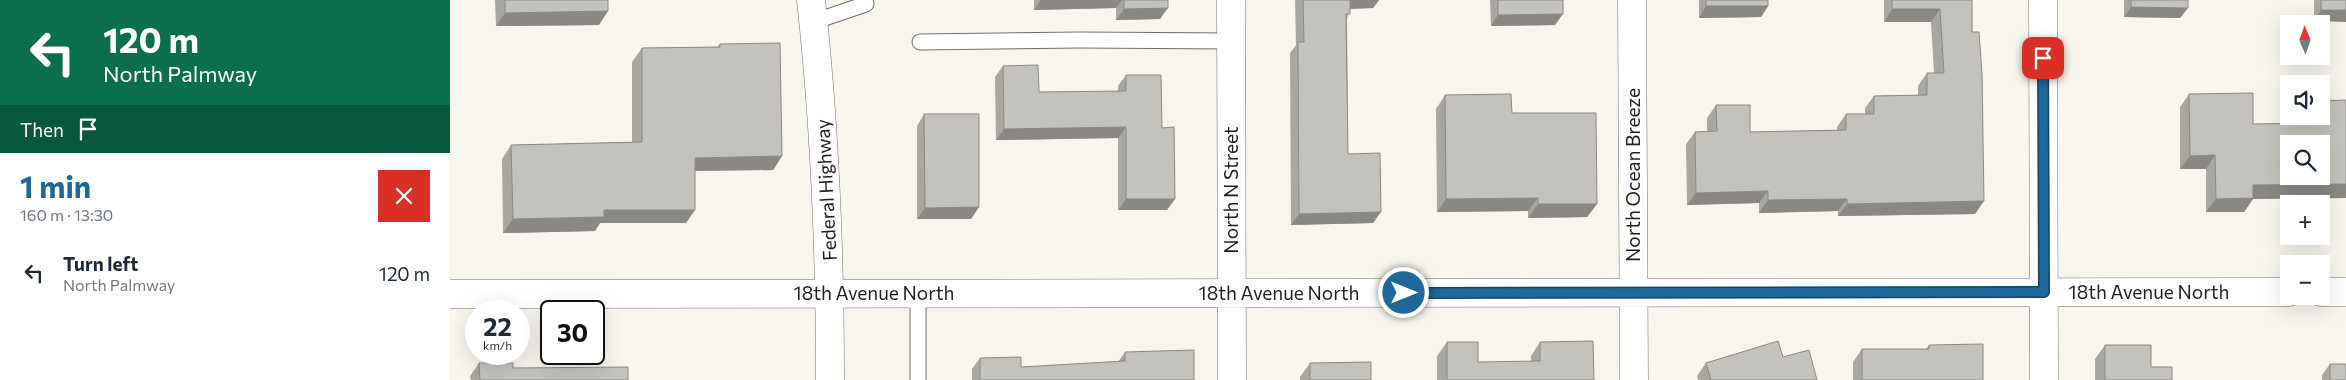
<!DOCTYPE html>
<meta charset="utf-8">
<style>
:root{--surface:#fff;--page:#f2f2f3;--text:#1f2937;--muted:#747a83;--accent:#1c689b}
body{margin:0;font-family:Commissioner,sans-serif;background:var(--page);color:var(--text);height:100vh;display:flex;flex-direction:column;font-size:19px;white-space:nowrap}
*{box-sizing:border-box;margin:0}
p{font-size:16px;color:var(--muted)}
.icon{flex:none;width:28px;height:28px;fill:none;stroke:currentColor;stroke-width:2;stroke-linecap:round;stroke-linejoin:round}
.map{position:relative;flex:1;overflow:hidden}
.side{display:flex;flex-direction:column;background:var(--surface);width:450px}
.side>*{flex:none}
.guide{background:#0b6e4f;color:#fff;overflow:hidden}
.needle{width:32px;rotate:358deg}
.tools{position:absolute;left:1830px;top:15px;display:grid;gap:10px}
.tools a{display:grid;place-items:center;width:50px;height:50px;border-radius:0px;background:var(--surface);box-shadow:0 5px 20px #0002;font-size:25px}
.speed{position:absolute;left:15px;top:300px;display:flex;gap:10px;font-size:25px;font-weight:700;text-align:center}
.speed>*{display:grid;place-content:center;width:65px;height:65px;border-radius:50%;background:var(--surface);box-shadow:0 5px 20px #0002;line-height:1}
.speed small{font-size:12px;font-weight:400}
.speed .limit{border:2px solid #111;border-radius:8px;background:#fff;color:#111}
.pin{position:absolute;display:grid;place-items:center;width:42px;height:42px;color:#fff;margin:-21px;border-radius:10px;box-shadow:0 2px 8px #0006}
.me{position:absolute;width:55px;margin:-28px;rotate:90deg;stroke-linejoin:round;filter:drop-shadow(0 0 4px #0008)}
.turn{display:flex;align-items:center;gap:18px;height:105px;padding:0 20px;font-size:22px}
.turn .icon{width:65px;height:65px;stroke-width:2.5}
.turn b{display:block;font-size:35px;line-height:42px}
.then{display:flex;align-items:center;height:48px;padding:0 20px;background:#0003;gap:10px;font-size:19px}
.round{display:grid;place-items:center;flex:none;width:52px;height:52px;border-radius:0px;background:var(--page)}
.summary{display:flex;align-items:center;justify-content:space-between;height:85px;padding:0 20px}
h1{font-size:30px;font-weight:700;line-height:38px;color:var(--accent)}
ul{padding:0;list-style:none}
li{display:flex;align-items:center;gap:15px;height:70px;padding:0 20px}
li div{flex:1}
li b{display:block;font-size:19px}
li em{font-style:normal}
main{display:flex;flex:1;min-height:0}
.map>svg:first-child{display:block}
</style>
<main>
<section class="side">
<div class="guide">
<div class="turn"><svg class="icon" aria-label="left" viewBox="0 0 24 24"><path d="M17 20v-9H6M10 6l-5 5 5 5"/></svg><div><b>120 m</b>North Palmway</div></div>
<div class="then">Then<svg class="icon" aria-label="arrive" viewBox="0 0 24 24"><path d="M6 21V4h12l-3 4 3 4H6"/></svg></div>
</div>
<div class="summary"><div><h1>1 min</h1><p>160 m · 13:30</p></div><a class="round" style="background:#d93025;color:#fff"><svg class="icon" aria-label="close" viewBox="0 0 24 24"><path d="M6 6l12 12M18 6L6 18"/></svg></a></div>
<ul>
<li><svg class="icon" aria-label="left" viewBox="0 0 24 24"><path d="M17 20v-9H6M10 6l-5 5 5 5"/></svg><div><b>Turn left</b><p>North Palmway</p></div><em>120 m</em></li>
</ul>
</section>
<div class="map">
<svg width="1896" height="380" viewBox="0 0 1896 380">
<rect width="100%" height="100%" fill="#f7f5ee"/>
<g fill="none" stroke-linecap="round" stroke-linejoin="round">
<defs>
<path id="service" d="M363,22L416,4L415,0
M470,42L630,40L781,41
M468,294V380"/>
<path id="minor" d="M781,0L782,380
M1182,0L1184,380
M1593,0L1594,380
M1871,292H1896
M0,294L1839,292"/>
<path id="secondary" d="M361,0C375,127 380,252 380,380"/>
</defs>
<use href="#service" stroke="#6f6e68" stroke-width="17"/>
<use href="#minor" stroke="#6f6e68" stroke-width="29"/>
<use href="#secondary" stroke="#6f6e68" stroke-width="29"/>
<use href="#service" stroke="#fff" stroke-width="15"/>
<use href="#minor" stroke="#fff" stroke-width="28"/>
<use href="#secondary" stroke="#fff" stroke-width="28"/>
</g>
<path fill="#a9a7a2" d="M45,0H158L149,25L46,26Z
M584,0H718L710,19L666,20V8L584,10Z
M845,0H929L923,8L900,9L897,19L898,154L923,223L841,225L840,53L846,45Z
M1040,0H1113L1105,25L1041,26Z
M1249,0H1318V6L1311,17L1249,18Z
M1434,0H1522L1525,214L1388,216V211L1309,213V203L1237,205L1236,144L1245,132L1257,131V118L1266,105L1300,132L1387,130V127L1396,114H1415V108L1424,96L1468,95V86L1477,73H1484L1481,22H1434Z
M1674,0H1738L1730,18L1674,17Z
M1864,0H1896L1864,21Z
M270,44L332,156L323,170L245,171L236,223H150L145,231L53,233L52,159L61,145L182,142V62L192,48L267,47Z
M553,66L589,92L668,91V86L676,75L712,128L717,210H668V138L546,140L545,77Z
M1739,94L1803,124L1856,123V116H1871L1896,100V198L1803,199L1794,212H1756V169H1730V107Z
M995,95L1062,113L1147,204L1137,217L1078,218V211L987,212L986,109Z
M474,114L529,207L521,219H467V126Z
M997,342L1028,362H1081V356L1090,342L1144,380H987V356Z
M1479,345L1533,380H1403V362L1412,349H1476Z
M1655,345L1701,367L1722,380H1645V359Z
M675,352L744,380H522V369L530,358L571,367L668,362Z
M1333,357L1367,380H1248L1247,376L1256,363Z
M29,363L63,368L178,380H21L20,376Z
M860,363L921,380H850V377Z
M1880,364L1896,380H1872V375Z"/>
<path fill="#898884" d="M591,0H672L666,8L584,10Z
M899,0H929L923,8L892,9Z
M1256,6H1318L1311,17L1249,18Z
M1681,7L1738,8L1730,18L1674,17Z
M718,8L710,19L666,20L674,9Z
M1442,9H1490L1481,22H1434Z
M1871,10H1896V22L1864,21Z
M158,11L149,25L46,26L55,13Z
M1113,14L1105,25L1041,26L1048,15Z
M676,127L668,138L546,140L554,129Z
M1765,155L1756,169H1730L1740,156Z
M332,156L323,170L235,171L245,158Z
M1896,184V198L1803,199L1794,212H1756L1766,199L1803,185Z
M1318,191L1309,203L1237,205L1246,193Z
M1088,198L1078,211L987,212L996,199Z
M676,199H725L717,210H668Z
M1397,199L1388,211L1309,213L1318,200Z
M1534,201L1525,214L1388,216L1397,204Z
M1088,204H1147L1137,217L1078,218Z
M529,207L521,219H467L475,208Z
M154,210H245L236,223H150L145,231L53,233L63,219Z
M931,212L923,223L841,225L849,214Z"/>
<path fill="#c4c2bc" stroke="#898884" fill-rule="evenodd" d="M55,0H158V11L55,13Z
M674,0H718V8L674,9Z
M853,0H900V14H896L898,154L930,153L931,212L849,214L848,42H854Z
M1048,0H1113V14L1048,15Z
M1256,0H1318V6H1256Z
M1442,0H1522V32H1529L1532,74L1534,201L1397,204V199L1318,200V191L1246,193L1245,132L1267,131L1266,105H1300V132L1396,130V114H1424V96L1477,95V73H1494L1490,9H1442Z
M1681,0H1738V8L1681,7Z
M1871,0H1896V10H1871Z
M330,43L332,156L245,158V210H154V217L63,219L61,145L192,142V48L270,47V44Z
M588,65L589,92L676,91V75H711L712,128L724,127L725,199H676V127L554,129L553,66Z
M1803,93V124L1866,123V116H1871V101L1896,100V184L1803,185V198L1766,199L1765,155L1740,156L1739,94ZM1839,144H1871V176H1839Z
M1061,94L1062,113H1146L1147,204H1088V198L996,199L995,95Z
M474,114H529V207L475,208Z
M1143,341L1144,380H997V342H1028V362L1090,361V342Z
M1328,341L1333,357L1359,350L1367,380H1261L1256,363Z
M1533,344V380H1412V349H1479V345Z
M1655,345H1701V367H1722V380H1655Z
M744,350V380H530V358L571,357V367L675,361V352Z
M921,362V380H860V363Z
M29,363H63V368L178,367V380H30Z
M1880,364H1896V380H1880Z"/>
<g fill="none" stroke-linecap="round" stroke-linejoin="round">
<defs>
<path id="route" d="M954,293L1594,292L1593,58"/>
</defs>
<use href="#route" stroke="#124465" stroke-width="12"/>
<use href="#route" stroke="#1c689b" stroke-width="9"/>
</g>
<g text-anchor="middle" stroke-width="4.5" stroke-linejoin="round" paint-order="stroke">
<g font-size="19" fill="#201f1d" stroke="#fff">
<text transform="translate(1183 175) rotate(-90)" y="7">North Ocean Breeze</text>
<text transform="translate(376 190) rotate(-93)" y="7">Federal Highway</text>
<text transform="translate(781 190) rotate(-90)" y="7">North N Street</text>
<text x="1699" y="299">18th Avenue North</text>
<text x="424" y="300">18th Avenue North</text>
<text x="829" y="300">18th Avenue North</text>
</g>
</g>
</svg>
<div class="tools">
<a><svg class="needle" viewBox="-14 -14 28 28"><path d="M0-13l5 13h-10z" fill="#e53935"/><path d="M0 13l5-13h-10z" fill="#747a83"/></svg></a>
<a><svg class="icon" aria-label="sound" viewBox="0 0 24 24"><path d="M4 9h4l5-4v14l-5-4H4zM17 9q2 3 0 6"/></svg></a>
<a><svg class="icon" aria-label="search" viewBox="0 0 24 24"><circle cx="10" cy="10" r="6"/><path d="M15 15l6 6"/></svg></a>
<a>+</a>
<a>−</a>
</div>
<div class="speed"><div>22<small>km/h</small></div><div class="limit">30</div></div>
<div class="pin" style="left:1593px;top:58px;background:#d93025"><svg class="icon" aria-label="arrive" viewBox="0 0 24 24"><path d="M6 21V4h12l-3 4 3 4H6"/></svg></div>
<svg class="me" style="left:954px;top:293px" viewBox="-20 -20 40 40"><circle r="17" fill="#1c689b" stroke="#fff" stroke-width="3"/><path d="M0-11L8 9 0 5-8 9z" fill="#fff"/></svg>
</div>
</main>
